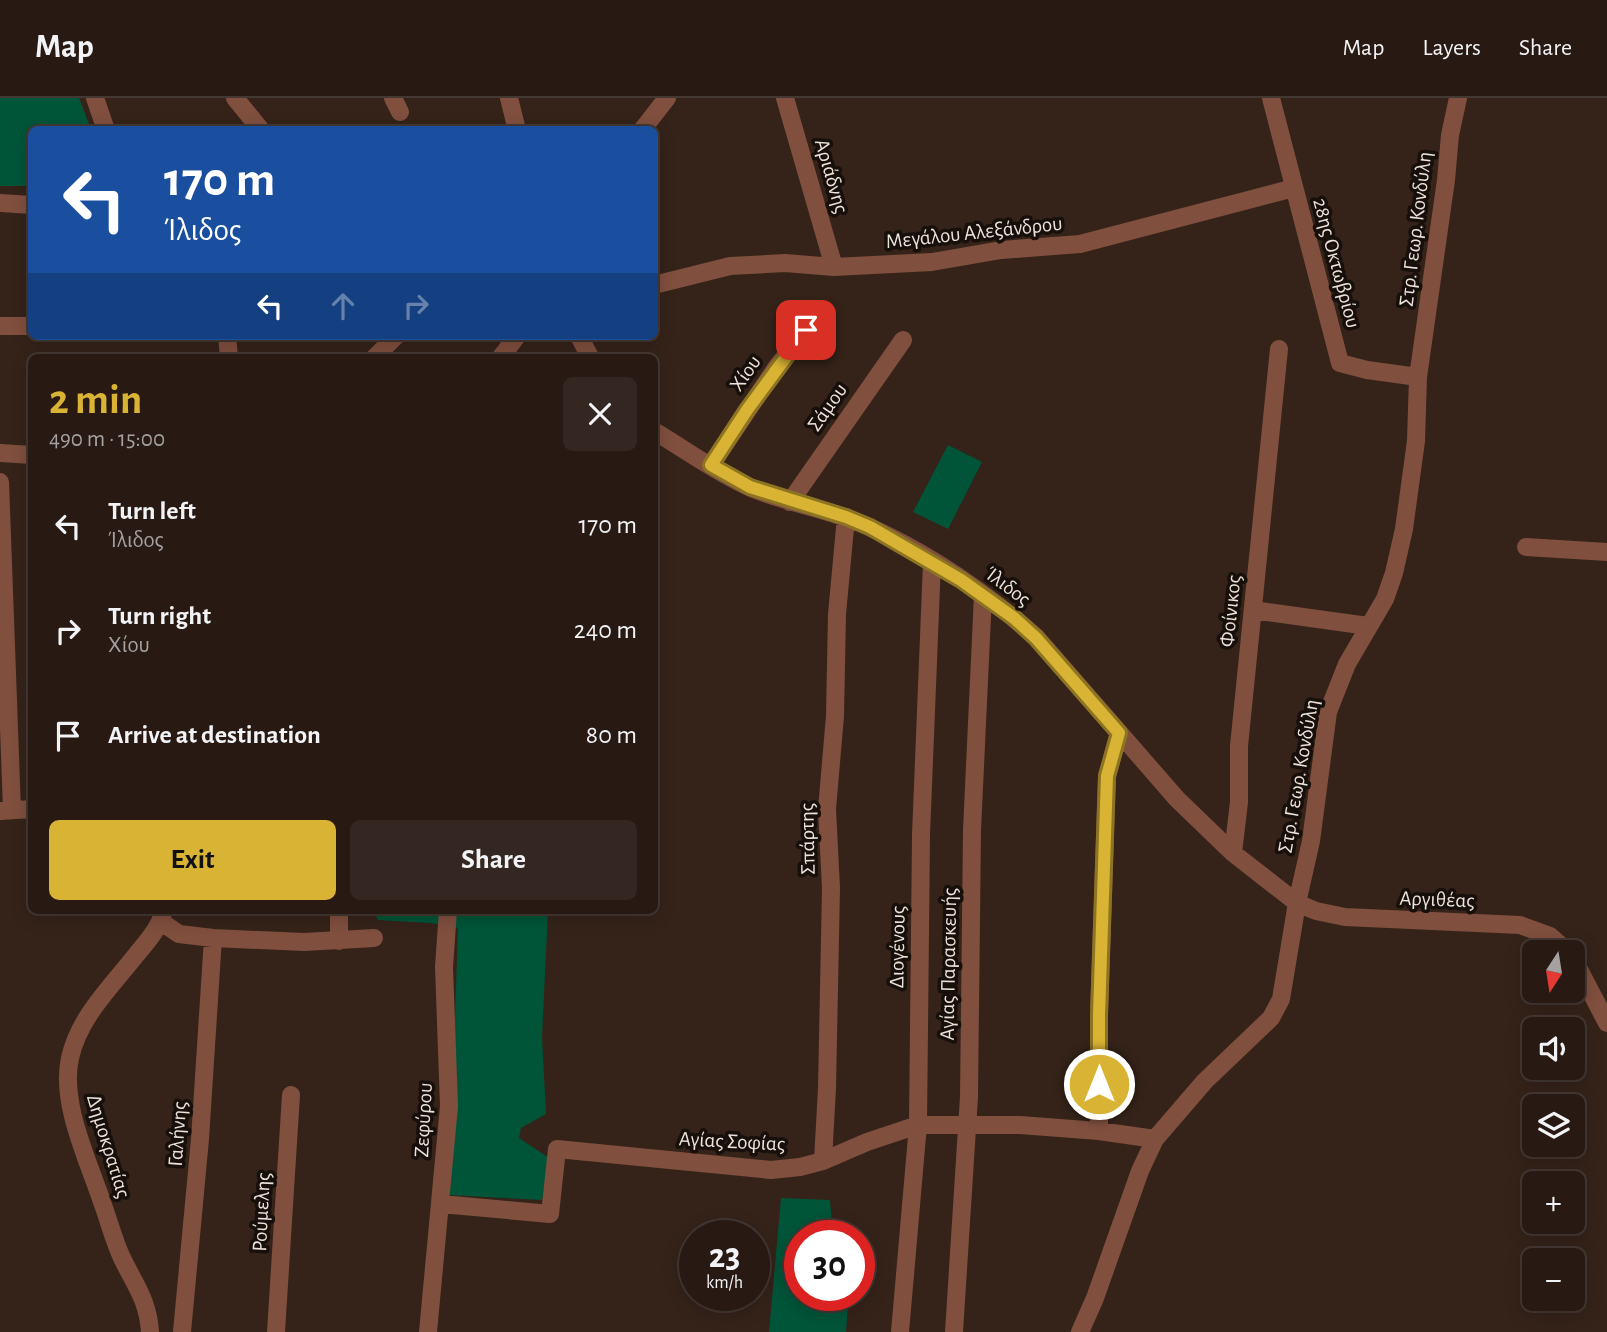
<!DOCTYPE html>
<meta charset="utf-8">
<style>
:root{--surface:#281a13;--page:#342721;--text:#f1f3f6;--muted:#a5a1a0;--line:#443833;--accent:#d9b334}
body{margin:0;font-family:"Alegreya Sans",sans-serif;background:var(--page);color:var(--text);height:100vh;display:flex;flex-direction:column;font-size:26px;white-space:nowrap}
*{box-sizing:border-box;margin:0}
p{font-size:23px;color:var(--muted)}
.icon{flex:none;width:38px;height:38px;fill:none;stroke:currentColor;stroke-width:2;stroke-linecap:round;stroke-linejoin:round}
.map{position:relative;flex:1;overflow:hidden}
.side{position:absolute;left:28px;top:256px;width:630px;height:560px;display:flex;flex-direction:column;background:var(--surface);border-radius:10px;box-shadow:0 4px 18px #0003,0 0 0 2px var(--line)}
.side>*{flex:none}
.banner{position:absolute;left:28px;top:28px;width:630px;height:214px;border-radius:10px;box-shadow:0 4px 18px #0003,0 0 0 2px var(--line);background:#1a4fa0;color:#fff;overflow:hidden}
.needle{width:46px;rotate:192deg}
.fabs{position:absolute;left:1522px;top:842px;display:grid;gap:14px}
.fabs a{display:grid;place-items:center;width:63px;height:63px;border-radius:10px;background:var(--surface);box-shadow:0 4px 18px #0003,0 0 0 2px var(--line);font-size:35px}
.speed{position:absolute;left:679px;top:1122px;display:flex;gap:14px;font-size:35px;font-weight:700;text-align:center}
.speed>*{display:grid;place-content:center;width:91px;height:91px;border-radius:50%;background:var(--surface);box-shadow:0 4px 18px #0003,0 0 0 2px var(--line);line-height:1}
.speed small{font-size:18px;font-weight:400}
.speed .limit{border:10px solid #d22;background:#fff;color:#111}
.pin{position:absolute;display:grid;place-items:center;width:60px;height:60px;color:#fff;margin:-30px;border-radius:14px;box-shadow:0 4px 10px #0006}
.me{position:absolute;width:77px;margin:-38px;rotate:0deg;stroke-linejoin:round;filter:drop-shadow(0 0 5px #0008)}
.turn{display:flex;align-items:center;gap:24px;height:147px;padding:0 21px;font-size:32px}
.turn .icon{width:91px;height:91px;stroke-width:2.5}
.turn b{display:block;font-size:49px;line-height:60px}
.lanes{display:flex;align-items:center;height:66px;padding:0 21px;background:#0003;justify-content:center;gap:35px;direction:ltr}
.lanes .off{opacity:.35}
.round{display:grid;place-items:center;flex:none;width:74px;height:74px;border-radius:10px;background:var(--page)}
.headline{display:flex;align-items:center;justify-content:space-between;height:119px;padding:0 21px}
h1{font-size:42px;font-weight:700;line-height:52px;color:var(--accent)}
.action{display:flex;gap:14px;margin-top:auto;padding:14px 21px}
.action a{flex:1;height:80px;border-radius:10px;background:var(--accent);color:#111;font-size:28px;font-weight:700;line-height:80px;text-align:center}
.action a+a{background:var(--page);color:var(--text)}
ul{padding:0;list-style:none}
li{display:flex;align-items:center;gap:21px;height:105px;padding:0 21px}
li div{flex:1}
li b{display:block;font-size:26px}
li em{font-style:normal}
header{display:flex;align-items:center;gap:42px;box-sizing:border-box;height:98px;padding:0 35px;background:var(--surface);border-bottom:2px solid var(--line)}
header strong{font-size:33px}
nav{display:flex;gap:38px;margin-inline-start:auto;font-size:24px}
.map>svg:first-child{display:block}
</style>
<header>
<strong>Map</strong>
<nav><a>Map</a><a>Layers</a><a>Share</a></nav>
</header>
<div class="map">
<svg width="1607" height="1234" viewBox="0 0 1607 1234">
<rect width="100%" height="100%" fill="#352319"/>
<path fill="#005539" d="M0,0H79L91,31L32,32L31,88H0Z
M948,347L982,364L948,431L913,414Z
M373,812H548L542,939L546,1016L521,1030L519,1040L549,1060L542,1102L449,1097L458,830L431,825L378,822Z
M781,1100L830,1102L833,1137L800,1138V1197H845L848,1207L846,1234H769Z"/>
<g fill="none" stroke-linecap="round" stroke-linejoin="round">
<path stroke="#804f3e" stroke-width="18" d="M95,0L106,32
M235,0L261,32
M393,0L400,14
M509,0L517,32
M785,0L834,169
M1271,0L1340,265L1367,272L1418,279
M642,32L667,0
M0,105L32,107
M654,187L730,168L785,165L834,169L932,164L1001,152L1080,146L1294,90
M0,228H32
M227,238L229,259
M579,238L590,259
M375,259L396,238
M501,259L517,238
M654,333C686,352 717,375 751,390C789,406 830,411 867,428C928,455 987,496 1036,539L1177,701L1233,755L1297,805L1316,813L1345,819L1520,827L1550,838L1568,854
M0,355L32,357
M711,367L776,270L820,213
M0,384L12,712
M790,404L903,242
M1526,449L1607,454
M1253,512L1368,528
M0,713L32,711
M1233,755L1239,704V648L1279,251
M160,823L179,836L213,840L304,844L374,840
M339,843V812
M1573,860L1607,925
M1099,1033V917L1107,678L1119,635
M823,1063L827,990L831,790L827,711L835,618L837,516L846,419
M441,1106L550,1116L557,1051L771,1072L800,1069L823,1063L867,1044L918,1027H1020L1099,1033L1155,1041
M150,1234C148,1202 135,1187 122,1160C114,1143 109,1123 102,1104C88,1062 60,1005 70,960C79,919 111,889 136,857C147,844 160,829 164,812
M182,1234L200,1041L213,840
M276,1234L291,997
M428,1234L449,1008L444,869L448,812
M900,1234L918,1027L921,737L932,464
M954,1234L969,999L972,732L983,497
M1080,1234L1095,1200L1140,1073L1155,1041L1205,983L1271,920L1281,901L1297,805L1311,743L1328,614L1347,566L1385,501L1394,475L1404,431L1416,343L1418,279L1446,82L1450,37L1458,0"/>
</g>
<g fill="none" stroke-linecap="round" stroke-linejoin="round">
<defs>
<path id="route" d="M806,232L747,312L711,367L750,389L846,419L870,429L961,482L1014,520L1036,540L1119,635L1107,678L1099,917V986"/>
</defs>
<use href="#route" stroke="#8d7422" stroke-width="18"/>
<use href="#route" stroke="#d9b334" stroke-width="12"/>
</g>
<g text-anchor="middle" stroke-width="7" stroke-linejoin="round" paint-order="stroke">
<g font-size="21" fill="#eee2db" stroke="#160f0a">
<text transform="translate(832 78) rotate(74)" y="7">Αριάδνης</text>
<text transform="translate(1415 131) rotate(-83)" y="7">Στρ. Γεωρ. Κονδύλη</text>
<text transform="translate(974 134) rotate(-6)" y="7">Μεγάλου Αλεξάνδρου</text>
<text transform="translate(1337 165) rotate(75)" y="7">28ης Οκτωβρίου</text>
<text transform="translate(745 275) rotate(-55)" y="7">Χίου</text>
<text transform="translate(827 309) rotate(-55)" y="7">Σάμου</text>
<text transform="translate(1008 488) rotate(37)" y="7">Ίλιδος</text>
<text transform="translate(1230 513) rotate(-84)" y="7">Φοίνικος</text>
<text transform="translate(1298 678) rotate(-80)" y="7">Στρ. Γεωρ. Κονδύλη</text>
<text transform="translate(807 741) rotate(-91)" y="7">Σπάρτης</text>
<text transform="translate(1437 801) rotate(2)" y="7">Αργιθέας</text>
<text transform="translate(897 849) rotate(-89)" y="7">Διογένους</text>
<text transform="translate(948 866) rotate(-89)" y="7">Αγίας Παρασκευής</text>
<text transform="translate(423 1022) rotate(-87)" y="7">Ζεφύρου</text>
<text transform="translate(177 1036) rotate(-86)" y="7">Γαλήνης</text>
<text transform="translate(732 1043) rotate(3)" y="7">Αγίας Σοφίας</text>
<text transform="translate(109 1048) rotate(73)" y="7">Δημοκρατίας</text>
<text transform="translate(261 1114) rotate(-87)" y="7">Ρούμελης</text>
</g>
</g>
</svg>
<div class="fabs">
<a><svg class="needle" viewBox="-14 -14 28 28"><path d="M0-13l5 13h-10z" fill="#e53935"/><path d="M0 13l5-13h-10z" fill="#a5a1a0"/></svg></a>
<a><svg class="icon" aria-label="sound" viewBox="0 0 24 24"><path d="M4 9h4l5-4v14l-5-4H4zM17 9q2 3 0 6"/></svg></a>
<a><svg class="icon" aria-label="layers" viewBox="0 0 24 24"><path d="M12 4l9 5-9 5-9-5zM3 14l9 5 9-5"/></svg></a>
<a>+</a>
<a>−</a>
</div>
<div class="speed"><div>23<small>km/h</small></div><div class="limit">30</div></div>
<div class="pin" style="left:806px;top:232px;background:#d93025"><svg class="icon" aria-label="arrive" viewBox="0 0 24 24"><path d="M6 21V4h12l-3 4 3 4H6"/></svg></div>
<svg class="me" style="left:1099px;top:986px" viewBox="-20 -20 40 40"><circle r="17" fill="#d9b334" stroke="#fff" stroke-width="3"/><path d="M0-11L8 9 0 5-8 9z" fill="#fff"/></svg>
<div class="banner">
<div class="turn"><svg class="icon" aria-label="left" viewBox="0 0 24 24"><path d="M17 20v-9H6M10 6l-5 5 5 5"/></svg><div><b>170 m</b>Ίλιδος</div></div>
<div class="lanes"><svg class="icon" aria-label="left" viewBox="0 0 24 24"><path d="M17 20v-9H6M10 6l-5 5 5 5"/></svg><svg class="icon off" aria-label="ahead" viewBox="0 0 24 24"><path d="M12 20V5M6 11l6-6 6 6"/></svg><svg class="icon off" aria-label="right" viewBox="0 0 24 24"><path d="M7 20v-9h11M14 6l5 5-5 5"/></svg></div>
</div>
<section class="side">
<div class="headline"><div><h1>2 min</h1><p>490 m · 15:00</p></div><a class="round"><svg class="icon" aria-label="close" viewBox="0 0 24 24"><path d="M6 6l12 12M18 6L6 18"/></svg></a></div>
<ul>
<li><svg class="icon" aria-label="left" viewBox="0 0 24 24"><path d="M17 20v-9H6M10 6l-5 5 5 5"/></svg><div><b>Turn left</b><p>Ίλιδος</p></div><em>170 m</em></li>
<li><svg class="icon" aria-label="right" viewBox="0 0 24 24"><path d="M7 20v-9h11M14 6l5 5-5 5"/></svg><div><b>Turn right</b><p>Χίου</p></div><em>240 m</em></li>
<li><svg class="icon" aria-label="arrive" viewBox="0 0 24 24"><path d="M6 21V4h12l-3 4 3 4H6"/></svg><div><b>Arrive at destination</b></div><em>80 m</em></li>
</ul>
<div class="action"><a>Exit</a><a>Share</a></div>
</section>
</div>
